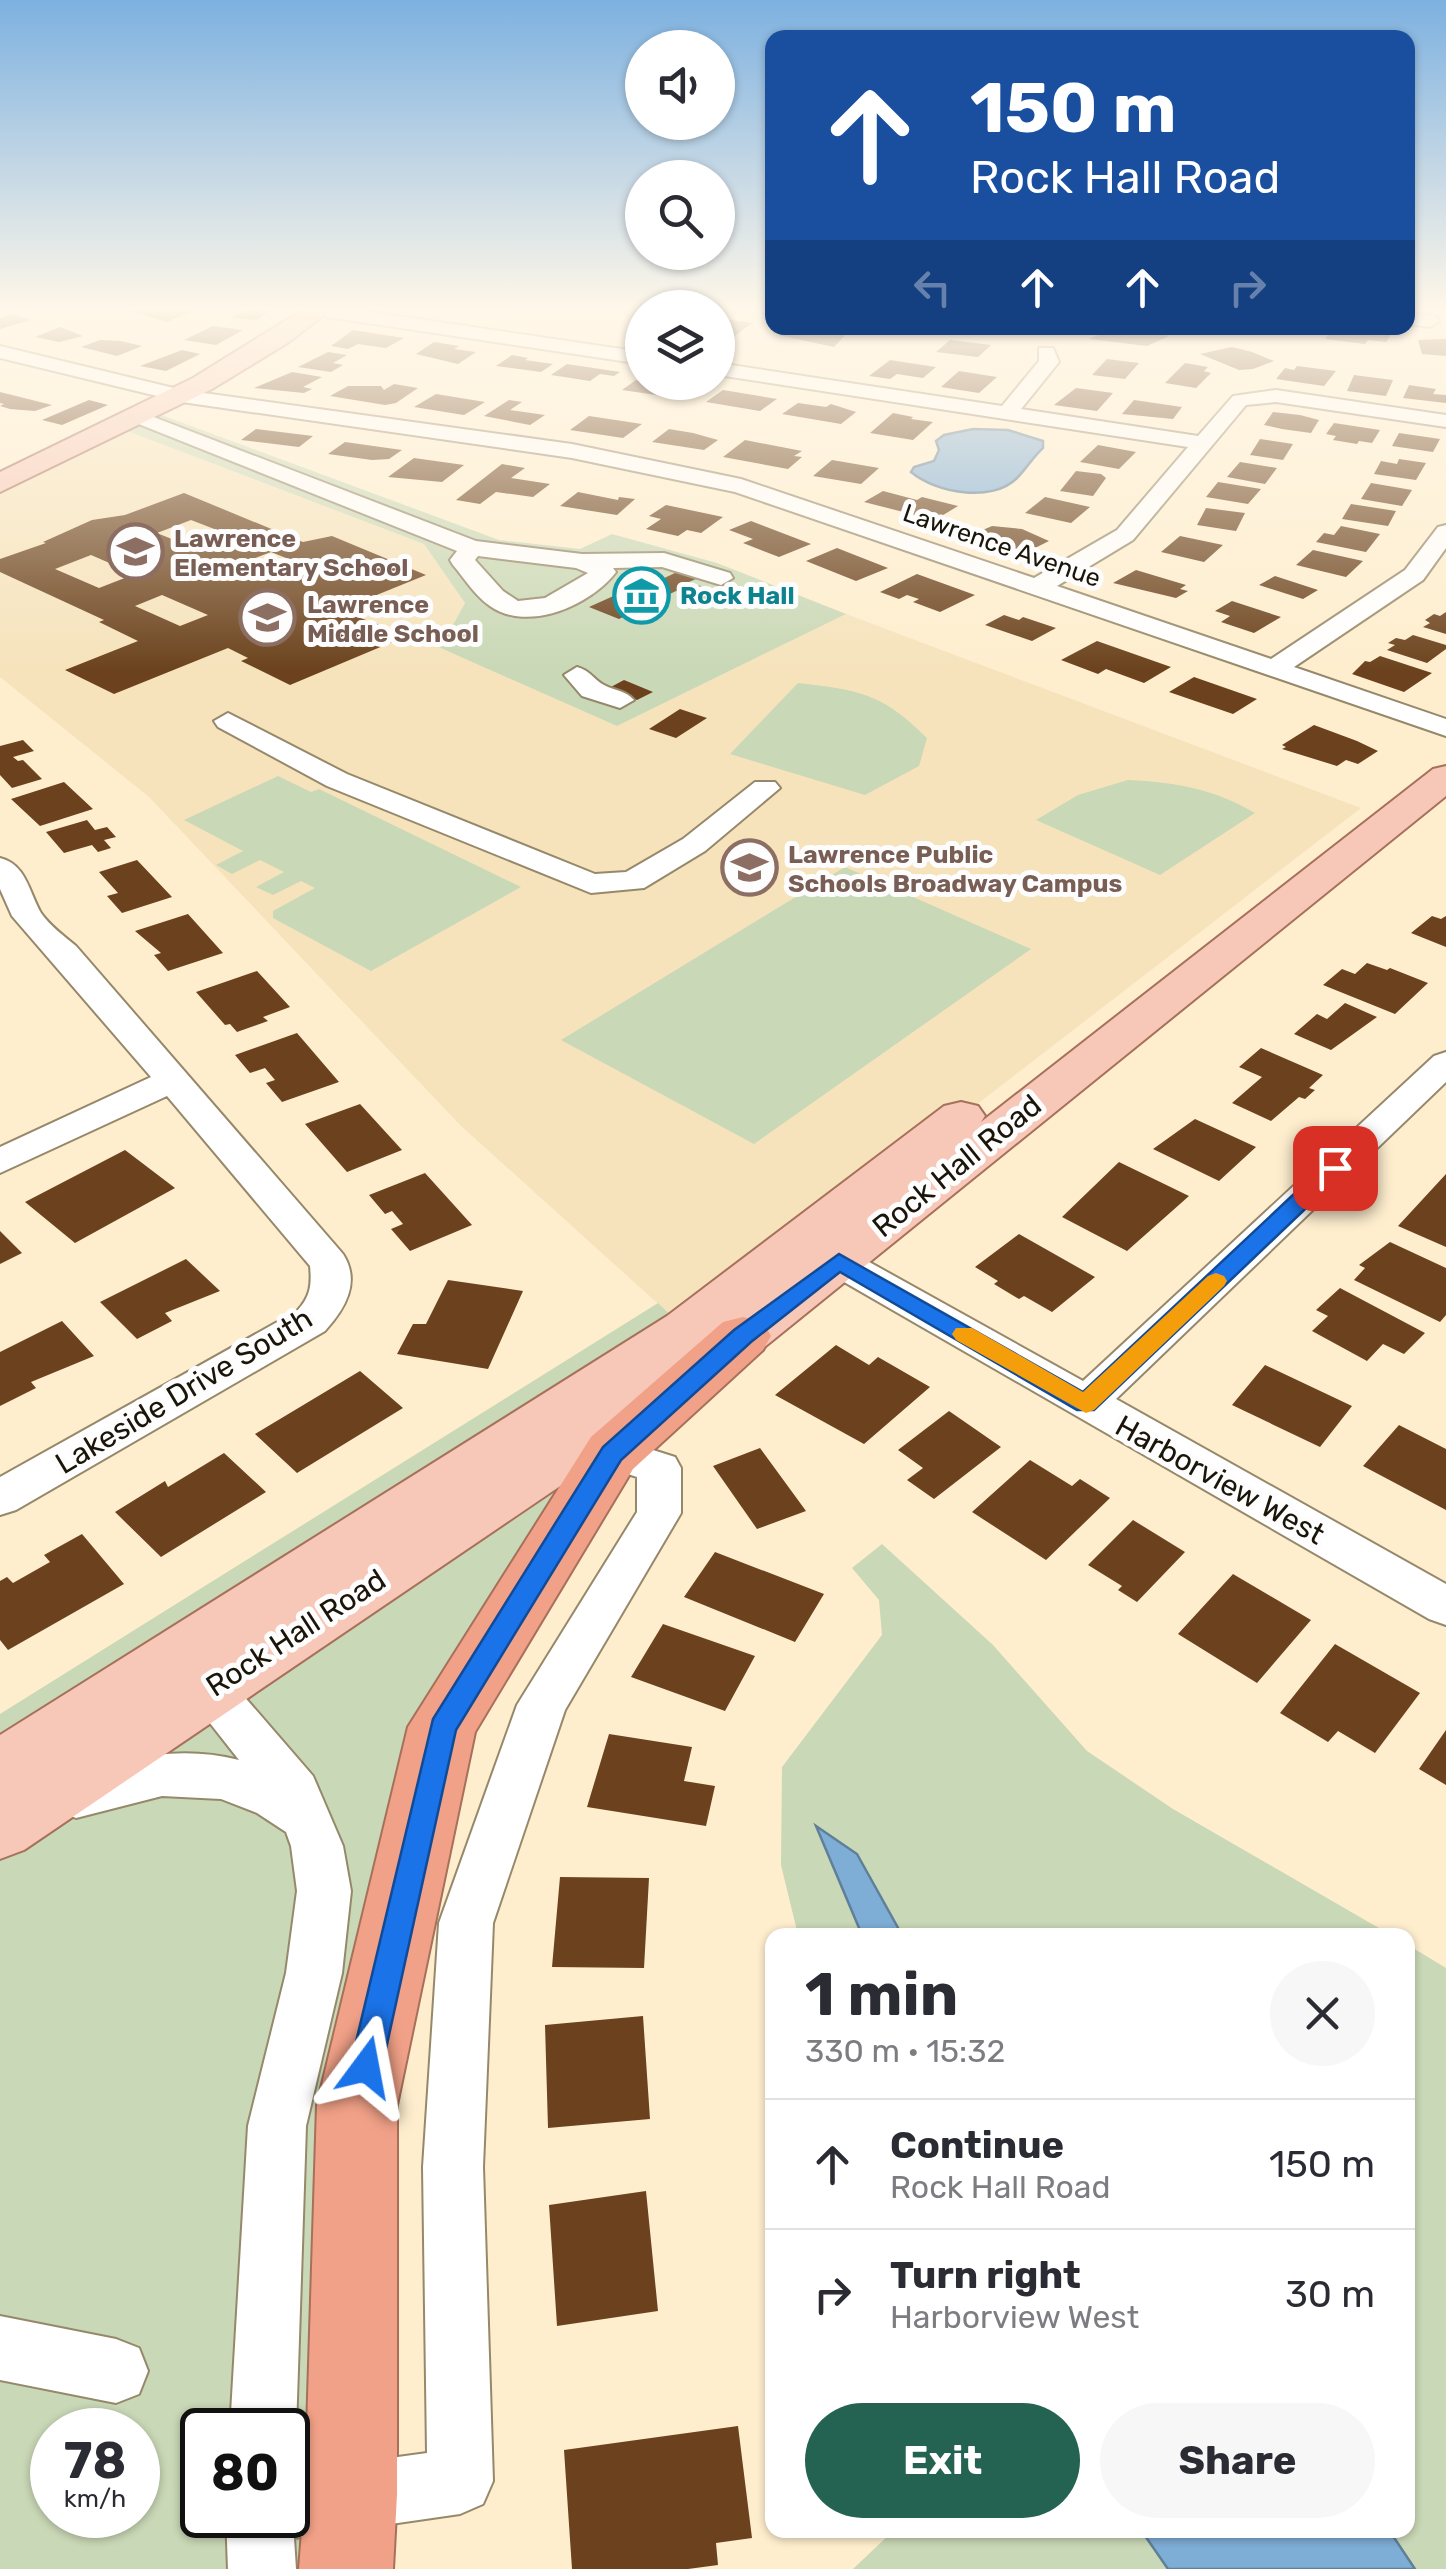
<!DOCTYPE html>
<meta charset="utf-8">
<style>
:root{--surface:#fff;--page:#f7f7f7;--text:#2b2b33;--muted:#7c7c81;--line:#e1e1e2;--accent:#246351}
body{margin:0;font-family:Rubik,sans-serif;background:var(--page);color:var(--text);height:100vh;display:flex;flex-direction:column;font-size:38px;white-space:nowrap}
*{box-sizing:border-box;margin:0}
p{font-size:32px;color:var(--muted)}
.icon{flex:none;width:55px;height:55px;fill:none;stroke:currentColor;stroke-width:2;stroke-linecap:round;stroke-linejoin:round}
.map{position:relative;flex:1;overflow:hidden}
.details{position:absolute;left:765px;top:1928px;width:650px;height:610px;display:flex;flex-direction:column;background:var(--surface);border-radius:20px;box-shadow:0 2px 8px #0004}
.details>*{flex:none}
.guide{position:absolute;left:765px;top:30px;width:650px;height:305px;border-radius:20px;box-shadow:0 2px 8px #0004;background:#1a4fa0;color:#fff;overflow:hidden}
.tools{position:absolute;left:625px;top:30px;display:grid;gap:20px}
.tools a{display:grid;place-items:center;width:110px;height:110px;border-radius:50%;background:var(--surface);box-shadow:0 2px 8px #0004;font-size:50px}
.speed{position:absolute;left:30px;top:2408px;display:flex;gap:20px;font-size:50px;font-weight:700;text-align:center}
.speed>*{display:grid;place-content:center;width:130px;height:130px;border-radius:50%;background:var(--surface);box-shadow:0 2px 8px #0004;line-height:1}
.speed small{font-size:25px;font-weight:400}
.speed .limit{border:5px solid #111;border-radius:15px;background:#fff;color:#111}
.pin{position:absolute;display:grid;place-items:center;width:85px;height:85px;color:#fff;margin:-42px;border-radius:20px;box-shadow:0 5px 15px #0006}
.me{position:absolute;width:110px;margin:-55px;rotate:13deg;stroke-linejoin:round;filter:drop-shadow(0 0 8px #0008)}
.turn{display:flex;align-items:center;gap:35px;height:210px;padding:0 40px;font-size:45px}
.turn .icon{width:130px;height:130px;stroke-width:2.5}
.turn b{display:block;font-size:70px;line-height:85px}
.lanes{display:flex;align-items:center;height:95px;padding:0 40px;background:#0003;justify-content:center;gap:50px;direction:ltr}
.lanes .off{opacity:.35}
.round{display:grid;place-items:center;flex:none;width:105px;height:105px;border-radius:52px;background:var(--page)}
.head{display:flex;align-items:center;justify-content:space-between;height:170px;padding:0 40px}
h1{font-size:60px;font-weight:700;line-height:75px}
.action{display:flex;gap:20px;margin-top:auto;padding:20px 40px}
.action a{flex:1;height:115px;border-radius:60px;background:var(--accent);color:#fff;font-size:40px;font-weight:700;line-height:115px;text-align:center}
.action a+a{background:var(--page);color:var(--text)}
ul{padding:0;list-style:none}
li{display:flex;align-items:center;gap:30px;height:130px;padding:0 40px;border-top:2px solid var(--line)}
li div{flex:1}
li b{display:block;font-size:38px}
li em{font-style:normal}
.map>svg:first-child{display:block}
</style>
<div class="map">
<svg width="1446" height="2569" viewBox="0 0 1446 2569">
<rect width="100%" height="100%" fill="#feeece"/>
<path fill="#f6e3bc" d="M117,427L424,544L465,603L454,623L426,640L617,726L846,614L1361,808L686,1329L460,1125L149,797L0,677V483Z"/>
<path fill="#c9d8b6" fill-rule="evenodd" d="M151,411L499,540L580,549L612,534L717,563L846,614L617,726L425,641L454,623L465,603L424,544L117,427Z
M798,683C859,690 882,693 927,738L919,766L865,795L730,754Z
M278,776L311,792L319,789L521,887L371,971L273,918V911L315,888L301,881L273,895L256,887L284,872L260,860L232,874L216,865L243,851L184,820Z
M1128,780C1175,782 1214,789 1255,813L1160,875L1036,820L1078,795Z
M845,867L1031,949L754,1144L561,1040Z
M658,1303L682,1326L0,1763V1714Z
M647,1398L453,1723L394,1975L349,2569H0V1838ZM52,2430H138V2515H52ZM202,2430H288V2515H202Z
M882,1544L993,1645L1087,1751L1173,1809L1391,1935H902L857,1854L818,1827L862,1935H798L781,1865L782,1767L882,1635L879,1600L852,1568Z
M1408,1945L1446,1968V2569H1415L1389,2530H1408Z
M894,2530H1141L1168,2569H853Z"/>
<path fill="#7eadd5" stroke="#607f98" stroke-width="2.5" d="M973,429L1008,430L1043,441V448C1033,457 1026,469 1017,478C992,503 936,493 911,472L914,467L934,461L939,450L936,441L944,435Z
M816,1826L857,1854L902,1935H862Z
M1141,2530H1389L1415,2569H1168Z"/>
<path fill="#6b421d" fill-rule="evenodd" d="M130,311H193L167,322Z
M242,311H269L257,320L232,318Z
M13,314L31,320L0,329V318Z
M718,318L752,323L732,338L718,336Z
M213,326L243,330L216,345L184,340Z
M60,327L83,336L59,342L35,337Z
M788,328H807L845,335L834,347L778,335Z
M1114,328L1128,331L1136,328L1169,336L1147,346L1089,339Z
M1334,328H1372L1390,331L1387,335H1391L1386,342L1368,340L1365,344L1325,339Z
M353,330L404,338L386,348L358,344L348,349L331,346Z
M1441,339H1446V356L1422,354L1418,340Z
M100,340L121,341L142,346L117,356L81,347Z
M950,340L991,345L978,357L936,352Z
M434,342L459,346L454,349L476,352L458,364L416,354Z
M1232,347L1252,352L1274,361L1253,369L1239,370L1200,354Z
M182,350L200,354L166,371L140,366Z
M328,352L347,355L333,363L343,365L331,372L298,367Z
M512,355L528,358L525,360L553,364L541,372L496,366Z
M1107,359L1139,363L1125,379L1092,375Z
M890,360L936,367L923,378L897,374L890,379L869,376Z
M1185,363L1208,367L1204,371L1211,373L1196,388L1165,383Z
M567,364L620,372L614,376L600,374L590,381L551,375Z
M1297,366L1336,371L1324,386L1276,379L1285,368L1294,370Z
M959,371L997,377L979,393L941,387Z
M292,372L322,377L303,387L312,389L304,393L254,388Z
M1354,375L1393,380L1386,396L1347,391Z
M636,380L642,382L696,385L677,398L622,390Z
M394,384L418,388L396,403L385,405L330,396L348,386H381L384,390Z
M1409,385L1436,389L1433,394L1446,395V403L1403,398Z
M1076,388L1113,393L1097,411L1054,405Z
M723,390L777,399L760,411L706,402Z
M0,392L52,405L35,411L10,409L0,406L4,404L0,403Z
M436,394L485,402L464,415L414,407Z
M89,400L108,405L62,425L42,420Z
M509,400L522,402L510,410L545,415L530,425L484,416Z
M1134,400L1182,407L1173,419L1122,414Z
M798,403L826,407L831,404L856,412L841,424L782,414Z
M1273,412L1300,415L1319,420L1311,433L1282,429L1264,425Z
M893,413L913,417L911,419L933,422L913,440L870,433Z
M589,416L642,424L623,438L570,430Z
M1334,423L1380,430L1372,443L1359,441L1357,444L1333,440L1336,436L1326,434Z
M256,429L313,436L299,447L241,440Z
M669,429L693,433L718,440L704,450L652,442Z
M1399,433L1440,439L1433,452L1392,446Z
M1260,439L1293,444L1283,460L1250,455Z
M745,440L802,451L794,456L802,457L788,469L723,457Z
M345,442L402,450L389,459L372,460L328,454Z
M1098,445L1136,452L1119,469L1080,462Z
M414,458L464,465L442,482L388,477Z
M1399,459L1426,463L1416,480L1374,474L1381,461L1397,464Z
M832,460L879,468L861,484L813,476Z
M1240,462L1277,468L1265,484L1227,477Z
M502,464L525,468L511,478L550,484L533,497L496,492L480,504L456,500Z
M1076,471L1101,474L1106,478L1093,496L1060,491Z
M1218,482L1261,489L1248,504L1206,497Z
M1371,483L1412,490L1402,506L1361,499Z
M883,491L917,500L922,497L958,506L935,520L864,502Z
M578,492L618,500L619,497L635,499L617,515L560,506Z
M184,493L303,542L332,536L426,575L352,605L344,601L329,607L409,635L290,685L241,661L248,658L228,648L114,694L65,670L138,641L99,622L104,620L0,572V559L46,543L43,542L92,520L125,515ZM191,520L235,537L201,551L157,533ZM271,552L316,570L290,581L245,562ZM91,555L135,574L99,588L55,569ZM162,595L208,615L180,626L135,606Z
M1045,497L1090,507L1071,523L1025,513Z
M1351,504L1396,511L1388,526L1342,519Z
M666,505L723,517L701,533L687,530L678,536L646,529L661,519L649,516Z
M1206,508L1245,513L1236,531L1197,525Z
M751,521L811,544L779,557L743,543L753,539L729,530Z
M992,526L1022,529L1049,541L1025,553L978,532Z
M1341,526L1380,534L1366,552L1316,542L1324,533L1334,535Z
M1180,536L1223,545L1204,562L1161,552Z
M837,548L888,568L856,581L806,561Z
M1313,550L1363,561L1346,577L1296,565Z
M1136,570L1186,585L1180,589L1188,591L1176,598L1113,583Z
M677,572L696,579L689,582L706,588L690,596L676,591L619,619L589,607L629,589L644,595L664,585L656,582Z
M917,574L975,595L940,612L913,602L919,599L907,595L899,599L880,592Z
M1275,576L1318,590L1303,599L1259,585Z
M1232,601L1281,617L1254,633L1221,622L1230,616L1215,611Z
M1446,612V634L1423,627L1430,623L1425,620L1434,614L1440,616Z
M1004,615L1019,620L1023,617L1056,628L1032,641L985,625Z
M1413,635L1446,645V649L1427,663L1387,650L1395,645L1388,643L1396,638L1405,640Z
M1097,641L1171,667L1144,683L1106,669L1098,674L1061,660Z
M1380,656L1432,673L1404,692L1352,674L1365,661L1370,662Z
M1194,677L1257,699L1233,714L1169,692Z
M624,680L653,692L637,700L609,688Z
M680,709L707,718L676,738L649,729Z
M1314,725L1357,741L1378,751L1358,764L1346,760L1337,766L1282,749L1286,747L1282,745Z
M23,740L34,751L13,757L18,761L23,760L42,779L12,788L0,775V746Z
M64,782L93,809L40,826L11,799Z
M87,820L95,830L107,827L116,837L104,840L111,848L98,852L92,845L64,853L46,832Z
M137,860L172,897L122,913L107,896L118,893L99,872Z
M188,914L223,953L168,971L154,955L161,953L135,931Z
M1432,916L1441,919L1446,916V947L1411,933Z
M1367,963L1387,970L1390,968L1428,983L1395,1014L1323,985L1342,969L1355,974Z
M257,971L290,1007L263,1017L268,1021L237,1032L230,1024L225,1025L196,992Z
M1345,1003L1377,1017L1331,1050L1294,1034L1317,1014L1327,1019Z
M297,1033L339,1082L282,1102L266,1083L275,1080L265,1068L250,1073L235,1055Z
M1261,1048L1323,1075L1309,1088L1315,1090L1305,1099L1299,1097L1271,1121L1232,1103L1262,1077L1239,1067Z
M360,1104L402,1150L347,1172L305,1124Z
M1195,1119L1256,1147L1219,1181L1153,1149Z
M125,1150L175,1188L75,1243L25,1202Z
M1119,1162L1189,1196L1127,1251L1062,1217Z
M425,1173L472,1225L410,1251L391,1229L403,1224L392,1211L385,1214L369,1195Z
M1446,1174V1247L1398,1226Z
M0,1231L22,1253L0,1264Z
M1019,1234L1095,1277L1052,1312L1024,1296L1019,1299L994,1284L998,1281L975,1267Z
M1390,1242L1446,1268V1315L1440,1322L1354,1280L1365,1268L1359,1265Z
M186,1259L220,1291L165,1313L172,1321L137,1339L100,1302Z
M448,1280L523,1291L488,1369L397,1354L413,1324H426Z
M1340,1288L1425,1333L1404,1354L1383,1344L1367,1361L1312,1331L1328,1316L1316,1310Z
M62,1321L94,1356L31,1382L36,1388L0,1406V1352Z
M836,1345L869,1365L878,1357L930,1387L864,1444L775,1395Z
M1265,1365L1352,1406L1320,1447L1232,1405Z
M360,1371L403,1408L297,1473L255,1434Z
M949,1411L1001,1447L934,1499L907,1480L923,1468L898,1450Z
M1399,1425L1446,1449V1510L1363,1466Z
M760,1448L806,1511L757,1529L713,1466Z
M224,1453L266,1492L161,1557L115,1512L165,1481L168,1487Z
M1030,1460L1072,1486L1080,1479L1110,1498L1046,1560L972,1512Z
M1133,1520L1185,1552L1137,1602L1118,1590L1122,1586L1088,1565Z
M82,1534L124,1584L8,1650L0,1640V1581L7,1577L13,1583L50,1562L44,1555Z
M715,1552L824,1594L795,1642L684,1597Z
M1233,1574L1311,1620L1257,1683L1178,1634Z
M663,1624L755,1656L725,1711L631,1677Z
M1335,1644L1420,1693L1375,1753L1338,1731L1328,1742L1280,1713Z
M1446,1730V1785L1419,1769Z
M609,1734L692,1747L684,1781L715,1786L706,1826L587,1807Z
M560,1877L649,1878L644,1968L552,1967Z
M643,2016L650,2119L548,2128L545,2025Z
M646,2191L658,2311L557,2326L549,2205Z
M738,2426L752,2538L716,2543L718,2565L688,2569H572L564,2450Z"/>
<g fill="none" stroke-linecap="round" stroke-linejoin="round">
<defs>
<path id="minor" d="M318,311H364L642,352V364L327,317Z
M1408,312L1437,317L1439,321L1430,327L1408,324Z
M0,346L182,390L572,444L741,479L1034,578L1117,530L1188,447L718,375V363L1002,406L1039,361V348H1053L1059,362L1021,409L1198,436L1233,396L1276,390L1446,415V427L1276,402L1246,405L1133,540L1057,586L1271,659L1405,570L1438,527L1446,525V548L1423,580L1294,667L1446,719V736L735,492L572,458L182,402L0,358Z
M138,411L476,541L582,554L664,553L730,573L733,578L721,585L662,567L613,568L616,572C591,605 528,633 490,606C475,596 465,579 453,565L450,560L457,551L131,421L127,417L131,413ZM478,556L576,568L588,573L545,598L518,601L503,591L475,560Z
M577,667C590,670 594,680 604,685C615,691 625,690 634,700L620,708L582,696L564,675Z
M228,713L347,774L595,874L626,872L683,839L755,782H775L780,788L705,851L644,888L591,893L327,786L218,727L214,721Z
M0,858C26,864 29,892 41,913C50,926 64,936 76,946L343,1254C361,1282 345,1309 325,1331L16,1510L0,1515V1477L297,1311C310,1297 312,1286 310,1266L167,1096L0,1173V1147L151,1077L12,916L0,889Z
M1446,1052V1082L1116,1399L1446,1584V1625L1429,1619L825,1271L819,1262L825,1253L839,1249L853,1253L1083,1381L1434,1056Z
M612,1437L675,1457L681,1468V1513L565,1710L493,1923L483,2167L493,2481L483,2504L460,2514L294,2538L296,2569H228L226,2515H288V2472L427,2453L423,2167L439,1923L517,1705L637,1512V1477L597,1464L590,1453L597,1442Z
M193,1651L210,1657L313,1776L343,1846L351,1891L342,1973L306,2126L296,2430L288,2449V2430H230L248,2126L286,1973L297,1891L291,1846L286,1832L257,1813L221,1799L162,1796L76,1818L58,1811L50,1796L58,1781C118,1759 176,1744 239,1760L169,1671L176,1657Z
M0,2316L116,2339L139,2348L148,2371L139,2394L116,2403L0,2380Z"/>
<path id="major" d="M301,311H329L289,342L212,389L0,492V472L193,378Z
M1446,766V796L762,1349L24,1850L0,1859V1735L667,1316L944,1106L961,1102L978,1106L985,1116L981,1122L1433,769Z"/>
<path id="highway" d="M743,1317L763,1322L771,1336L763,1350L633,1469L475,1732L397,2105V2494L393,2569H299L305,2494L317,2105L408,1727L591,1437L723,1322Z"/>
</defs>
<use href="#minor" stroke="#96886a" stroke-width="4"/>
<use href="#major" stroke="#a6705b" stroke-width="4"/>
<use href="#highway" stroke="#a6705b" stroke-width="4"/>
<use href="#minor" fill="#fff" fill-rule="evenodd"/>
<use href="#major" fill="#f7c7b7" fill-rule="evenodd"/>
<use href="#highway" fill="#f1a187" fill-rule="evenodd"/>
</g>
<linearGradient id="sky" x2="0" y2="1"><stop stop-color="#7db1e0"/><stop offset="0.46" stop-color="#fff7e9"/><stop offset="1" stop-color="#fff7e9" stop-opacity="0"/></linearGradient>
<rect width="1446" height="671" fill="url(#sky)"/>
<path fill="#1a73e8" stroke="#114b97" stroke-width="2.5" d="M1335,1161L1343,1163L1346,1168L1343,1173L1094,1410H1077L840,1272L751,1342L621,1460L456,1730L382,2067L377,2078L366,2083L354,2078L350,2067L433,1719L603,1447L734,1330L839,1254L1083,1392L1327,1163Z"/>
<path fill="#f59e0b" d="M1216,1273L1224,1276L1227,1281L1224,1286L1094,1410L1086,1413L956,1340L952,1334L956,1328H972L1083,1392L1208,1276Z"/>
<defs>
<symbol id="school-ring" viewBox="-11 -11 22 22"><circle r="9.5" fill="#fdfdfd" stroke="#8d6e63" stroke-width="1.5"/><path d="M0-5L7-2L0 1L-7-2ZM-4 1L0 2.5L4 1V4Q0 6-4 4Z" fill="#8d6e63"/></symbol>
<symbol id="museum-ring" viewBox="-11 -11 22 22"><circle r="9.5" fill="#fdfdfd" stroke="#0f9aa8" stroke-width="1.5"/><path d="M0-6L6-3V-2H-6V-3ZM-5-1h2V3h-2ZM-1-1h2V3h-2ZM3-1h2V3H3ZM-6 4H6V6H-6Z" fill="#0f9aa8"/></symbol>
</defs>
<g fill-rule="evenodd">
<use href="#school-ring" x="104" y="520" width="63" height="63"/>
<use href="#museum-ring" x="610" y="564" width="63" height="63"/>
<use href="#school-ring" x="236" y="586" width="63" height="63"/>
<use href="#school-ring" x="718" y="836" width="63" height="63"/>
</g>
<g text-anchor="middle" stroke-width="10" stroke-linejoin="round" paint-order="stroke">
<g font-size="25" font-weight="bold" fill="#785e54" stroke="#fdfdfd" text-anchor="start">
<text x="174" y="547">Lawrence<tspan x="174" dy="29">Elementary School</tspan></text>
<text x="307" y="613">Lawrence<tspan x="307" dy="29">Middle School</tspan></text>
<text x="788" y="863">Lawrence Public<tspan x="788" dy="29">Schools Broadway Campus</tspan></text>
</g>
<g font-size="25" fill="#1a1409" stroke="#fdfdfd">
<text transform="translate(1002 545) rotate(19)" y="9">Lawrence Avenue</text>
</g>
<g font-size="25" font-weight="bold" fill="#0d838f" stroke="#fdfdfd" text-anchor="start">
<text x="680" y="604">Rock Hall</text>
</g>
<g font-size="30" fill="#1a1409" stroke="#fdfdfd">
<text transform="translate(957 1166) rotate(-39)" y="10">Rock Hall Road</text>
<text transform="translate(184 1391) rotate(-31)" y="10">Lakeside Drive South</text>
<text transform="translate(1220 1480) rotate(29)" y="10">Harborview West</text>
<text transform="translate(296 1633) rotate(-33)" y="10">Rock Hall Road</text>
</g>
</g>
</svg>
<div class="tools">
<a><svg class="icon" aria-label="sound" viewBox="0 0 24 24"><path d="M4 9h4l5-4v14l-5-4H4zM17 9q2 3 0 6"/></svg></a>
<a><svg class="icon" aria-label="search" viewBox="0 0 24 24"><circle cx="10" cy="10" r="6"/><path d="M15 15l6 6"/></svg></a>
<a><svg class="icon" aria-label="layers" viewBox="0 0 24 24"><path d="M12 4l9 5-9 5-9-5zM3 14l9 5 9-5"/></svg></a>
</div>
<div class="speed"><div>78<small>km/h</small></div><div class="limit">80</div></div>
<div class="pin" style="left:1335px;top:1168px;background:#d93025"><svg class="icon" aria-label="arrive" viewBox="0 0 24 24"><path d="M6 21V4h12l-3 4 3 4H6"/></svg></div>
<svg class="me" style="left:366px;top:2067px" viewBox="-20 -20 40 40"><path d="M0-17L14 15 0 8-14 15z" fill="#1a73e8" stroke="#fff" stroke-width="4"/></svg>
<div class="guide">
<div class="turn"><svg class="icon" aria-label="ahead" viewBox="0 0 24 24"><path d="M12 20V5M6 11l6-6 6 6"/></svg><div><b>150 m</b>Rock Hall Road</div></div>
<div class="lanes"><svg class="icon off" aria-label="left" viewBox="0 0 24 24"><path d="M17 20v-9H6M10 6l-5 5 5 5"/></svg><svg class="icon" aria-label="ahead" viewBox="0 0 24 24"><path d="M12 20V5M6 11l6-6 6 6"/></svg><svg class="icon" aria-label="ahead" viewBox="0 0 24 24"><path d="M12 20V5M6 11l6-6 6 6"/></svg><svg class="icon off" aria-label="right" viewBox="0 0 24 24"><path d="M7 20v-9h11M14 6l5 5-5 5"/></svg></div>
</div>
<section class="details">
<div class="head"><div><h1>1 min</h1><p>330 m · 15:32</p></div><a class="round"><svg class="icon" aria-label="close" viewBox="0 0 24 24"><path d="M6 6l12 12M18 6L6 18"/></svg></a></div>
<ul>
<li><svg class="icon" aria-label="ahead" viewBox="0 0 24 24"><path d="M12 20V5M6 11l6-6 6 6"/></svg><div><b>Continue</b><p>Rock Hall Road</p></div><em>150 m</em></li>
<li><svg class="icon" aria-label="right" viewBox="0 0 24 24"><path d="M7 20v-9h11M14 6l5 5-5 5"/></svg><div><b>Turn right</b><p>Harborview West</p></div><em>30 m</em></li>
</ul>
<div class="action"><a>Exit</a><a>Share</a></div>
</section>
</div>
